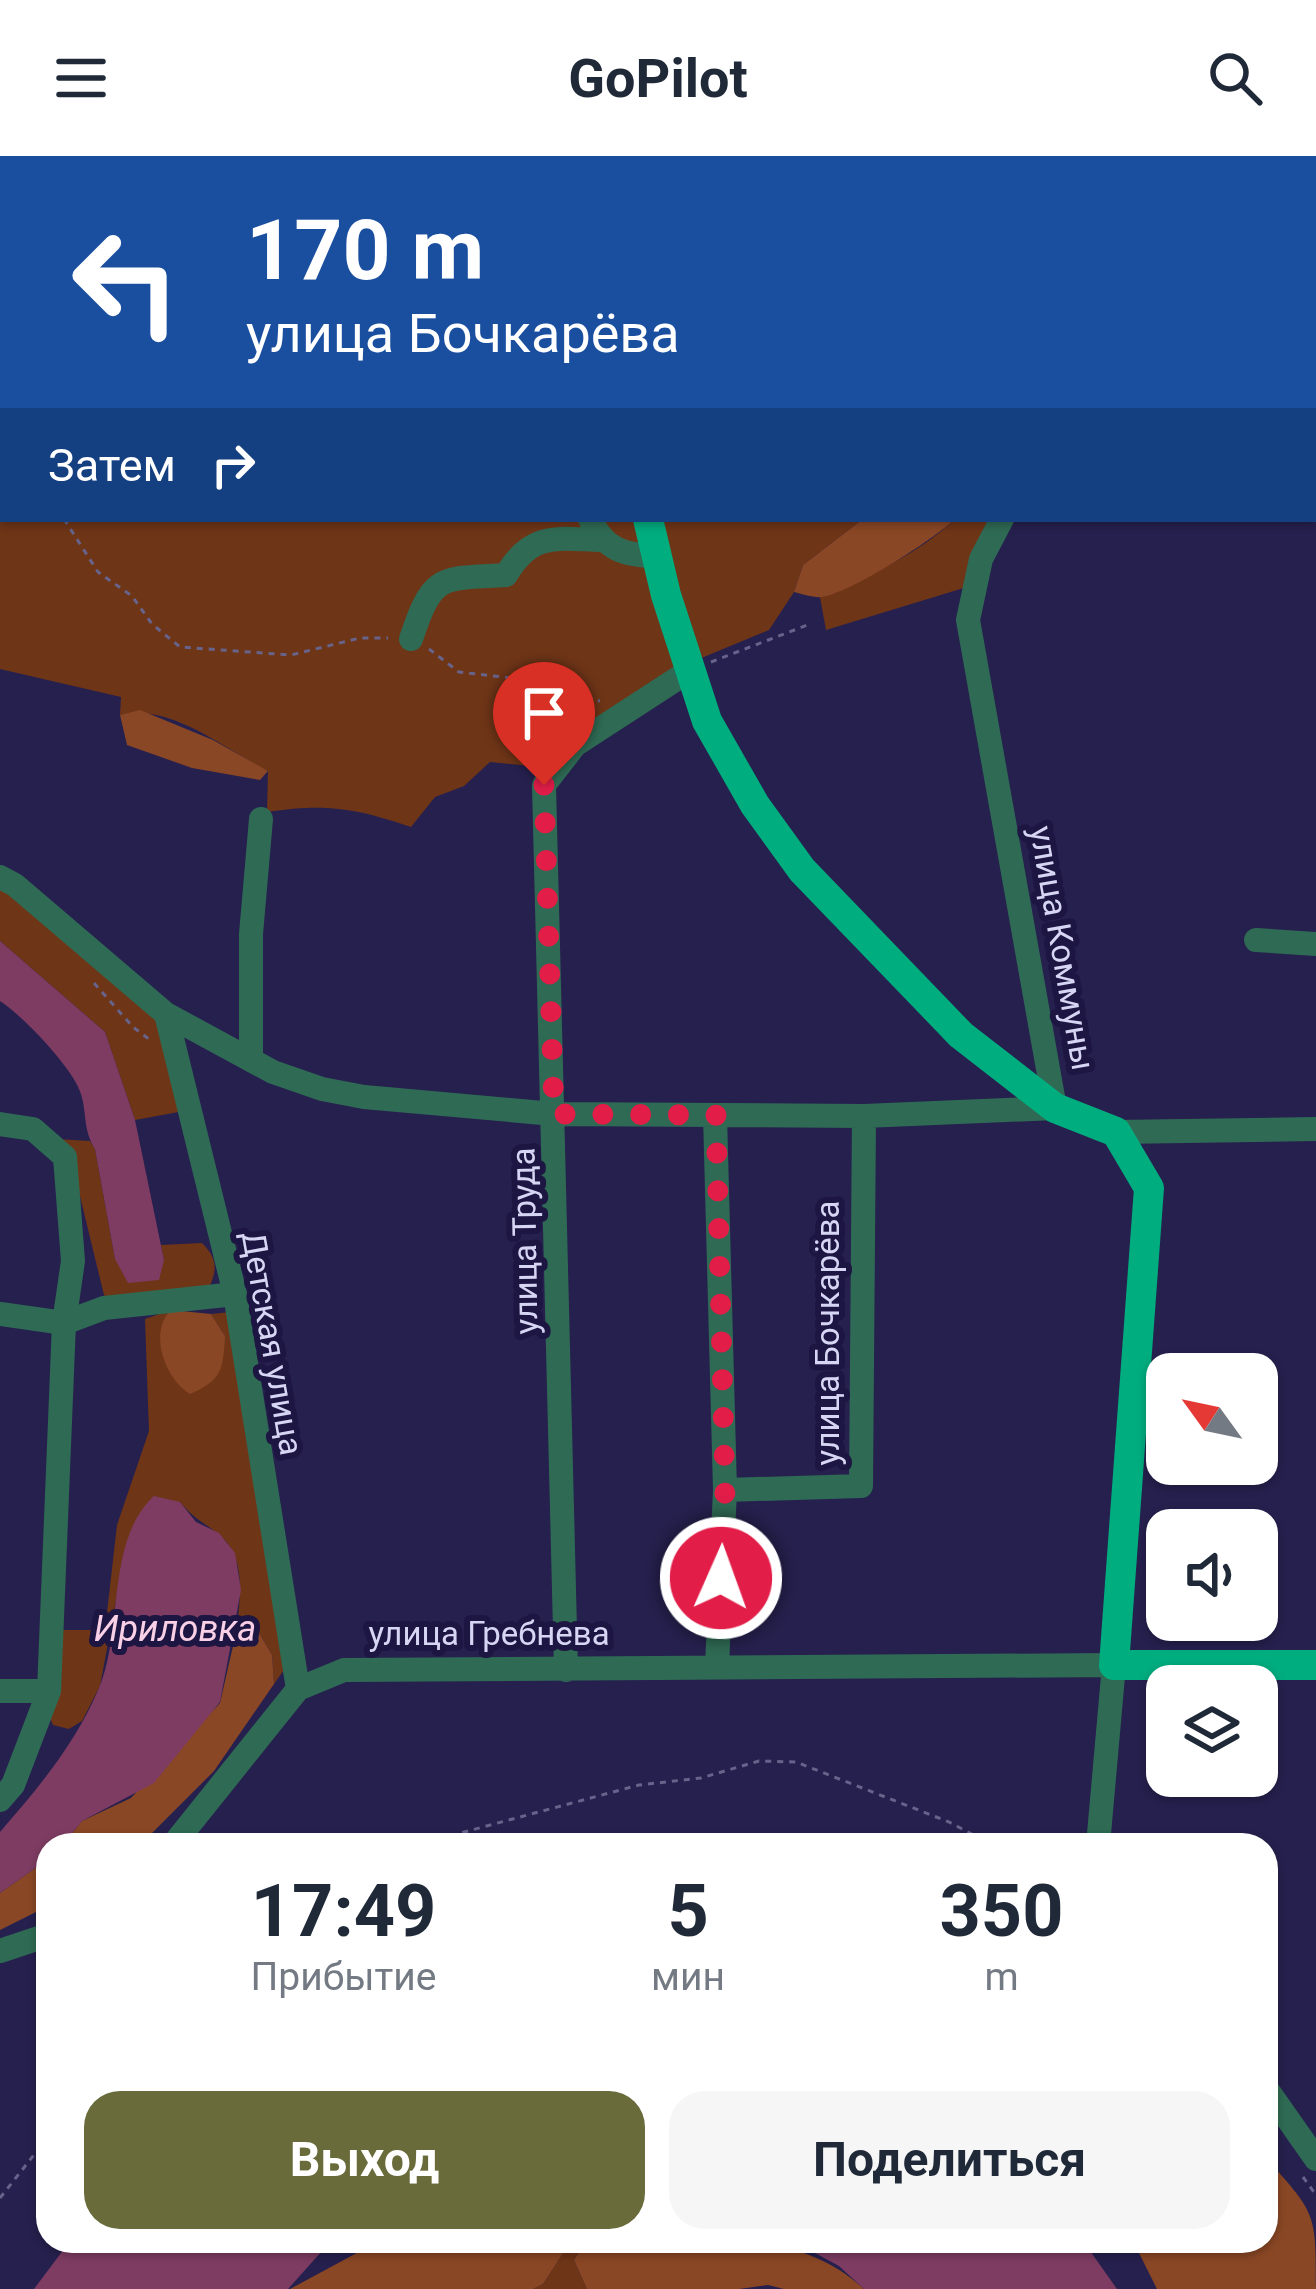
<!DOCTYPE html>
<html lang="ru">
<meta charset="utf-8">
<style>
:root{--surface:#fff;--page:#f6f6f7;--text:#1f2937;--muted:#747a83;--accent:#696b3a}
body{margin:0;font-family:Roboto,sans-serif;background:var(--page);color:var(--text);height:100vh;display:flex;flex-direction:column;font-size:45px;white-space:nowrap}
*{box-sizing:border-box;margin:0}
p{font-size:39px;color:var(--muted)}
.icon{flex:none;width:66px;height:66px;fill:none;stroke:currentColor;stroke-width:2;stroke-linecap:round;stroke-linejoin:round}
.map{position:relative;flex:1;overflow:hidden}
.sheet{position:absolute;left:36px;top:1677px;width:1242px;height:420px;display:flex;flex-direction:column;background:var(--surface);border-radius:36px;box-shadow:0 3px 9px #0004}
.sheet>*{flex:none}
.hud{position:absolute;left:0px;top:0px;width:1317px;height:366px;box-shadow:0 3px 9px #0004;background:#1a4fa0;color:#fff;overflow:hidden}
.needle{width:78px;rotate:303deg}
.buttons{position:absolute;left:1146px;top:1197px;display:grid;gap:24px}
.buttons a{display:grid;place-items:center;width:132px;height:132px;border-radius:24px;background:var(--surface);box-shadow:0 3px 9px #0004;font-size:60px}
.pin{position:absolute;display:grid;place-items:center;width:102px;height:102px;color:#fff;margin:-123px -51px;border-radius:50% 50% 50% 0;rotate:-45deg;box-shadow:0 0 12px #0007}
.pin .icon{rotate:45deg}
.me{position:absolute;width:132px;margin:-66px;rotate:2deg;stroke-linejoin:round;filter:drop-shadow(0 0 9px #0008)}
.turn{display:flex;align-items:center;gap:42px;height:252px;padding:0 48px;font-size:54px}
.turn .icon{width:156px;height:156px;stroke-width:2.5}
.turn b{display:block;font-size:84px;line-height:102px}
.then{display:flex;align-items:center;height:114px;padding:0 48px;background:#0003;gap:24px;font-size:45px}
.eta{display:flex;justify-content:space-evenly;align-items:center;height:204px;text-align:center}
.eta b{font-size:72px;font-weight:700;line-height:84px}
.cta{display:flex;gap:24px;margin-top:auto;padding:24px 48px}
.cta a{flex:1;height:138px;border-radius:36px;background:var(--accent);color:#fff;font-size:48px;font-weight:700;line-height:138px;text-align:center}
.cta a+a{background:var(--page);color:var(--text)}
header{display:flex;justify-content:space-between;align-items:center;height:156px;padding:0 48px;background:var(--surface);font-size:54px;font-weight:700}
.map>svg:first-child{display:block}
</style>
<header><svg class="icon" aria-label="menu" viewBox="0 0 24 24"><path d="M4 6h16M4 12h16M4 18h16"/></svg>GoPilot<svg class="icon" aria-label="search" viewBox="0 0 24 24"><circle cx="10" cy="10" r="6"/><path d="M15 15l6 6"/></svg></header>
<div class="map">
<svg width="1316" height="2133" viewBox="0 0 1316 2133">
<rect width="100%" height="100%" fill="#26204e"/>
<path fill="#6f3517" d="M0,0L168,3H3V363H636L678,512L578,576L539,611L490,606L464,630L435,641L411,671C356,652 325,647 267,656L268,615C226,594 169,546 120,559L121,541L0,513Z
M654,363H863L803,409L794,436L769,474L699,503Z
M955,363H995L967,431L826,474L820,441C866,422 919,398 955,363Z
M0,729L161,865L184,955L135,964L105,876L0,785Z
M56,983L90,985L95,993L115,1103L164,1104L161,1089L202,1087C219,1104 217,1115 207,1136L111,1146L104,1139L71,1003Z
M171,1154L225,1180L211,1158L231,1156L286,1511L274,1528L272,1499L259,1477H236C240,1444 248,1400 217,1377C203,1366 192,1361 180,1346L125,1396L100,1530L82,1565L69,1573L53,1569L48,1557L54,1474H105L117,1369L149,1275L145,1163Z
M571,2085H586L574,2104L587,2133H533L543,2128Z"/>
<path fill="#8a4725" d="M849,0H1316V85L1314,3Z
M863,363H955C933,384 852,436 822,441C814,442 802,438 794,436L803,409Z
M140,554L213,584L268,615L260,624L192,612L127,589L120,559Z
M171,1154L211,1158L225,1180C223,1214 222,1224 190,1238C165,1223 148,1176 171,1154Z
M236,1477H259L272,1499L274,1528L214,1615L140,1689H62L82,1665L131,1642L220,1547Z
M48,1703V1750L0,1774V1737Z
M1266,2002C1316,2058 1316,2056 1316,2133H1157L1133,2085H1266Z
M379,2085H571L543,2128L533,2133H290Z
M586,2085C679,2085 791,2065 864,2133H784L768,2129L739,2133H587L574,2104Z"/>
<path fill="#7e3c63" d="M0,785L105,876L135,964L164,1104L159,1124L128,1127L115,1103L95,993C83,974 87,958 81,938C74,913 22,859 0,845Z
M154,1340L180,1346L196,1366L219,1377L235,1397L241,1434L220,1546L154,1627L82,1665L62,1689H48V1703L0,1737V1676C39,1631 76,1587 99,1532C124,1473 105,1386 154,1340Z
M70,2085H331L288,2133H34Z
M793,2085H1083L1117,2133H864L839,2110Z"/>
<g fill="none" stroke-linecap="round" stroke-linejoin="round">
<path stroke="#67638b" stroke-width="3" stroke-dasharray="6 6" stroke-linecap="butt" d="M0,185L3,222
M0,340L3,335
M64,363L98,416L132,440L152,468L180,491L291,499L360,482H388
M429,493L459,516L511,522L600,545
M711,506L810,468
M94,827L133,871L150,884
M416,1689L639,1629L701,1622L759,1605L796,1606L949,1666L992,1689
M1303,2021L1316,2039
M0,2042L48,1981"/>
<path stroke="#2f6b54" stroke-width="24" d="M225,0L229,3
M325,0L328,3
M590,363C606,395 623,398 657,401
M411,483C433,416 441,423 506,419C532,375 557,383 601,384
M0,721L15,729L166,858L273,916L322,933L364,941L554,958L864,960L1055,952L968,464L981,403L1002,363
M1256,784L1316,788
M166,858L235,1138L298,1533
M251,903V778L261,663
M715,959L725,1334L717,1510
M0,968L33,973L65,1001L73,1105L64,1167L49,1535L13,1629L0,1644
M1116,976L1316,973
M0,1158L64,1167L104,1152L235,1138
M725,1334L861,1330L864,960
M566,1514L544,629L575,589L692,513
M0,1535H49
M173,1689L298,1533L344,1514L1114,1509L1098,1689
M0,1795L48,1779
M1266,1932L1316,2003"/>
<path stroke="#00ad7f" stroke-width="30" d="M618,3L619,0
M648,363L666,439L707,565L755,649L802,714L961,879L1055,952L1116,976L1149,1032L1114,1509H1316"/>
</g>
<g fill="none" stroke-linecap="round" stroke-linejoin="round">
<path stroke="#e11d48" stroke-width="21" stroke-dasharray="0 37.8" d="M544,629L554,958L716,959L725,1334L721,1422"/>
</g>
<g text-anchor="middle" stroke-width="12" stroke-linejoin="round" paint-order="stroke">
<g font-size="33" fill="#d6d6f4" stroke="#1d1542">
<text transform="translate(1063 792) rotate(80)" y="12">улица Коммуны</text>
<text transform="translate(524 1085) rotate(-91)" y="12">улица Труда</text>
<text transform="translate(827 1177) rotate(-90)" y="12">улица Бочкарёва</text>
<text transform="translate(273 1187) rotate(80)" y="12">Детская улица</text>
<text x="489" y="1489">улица Гребнева</text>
</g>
<g font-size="36" font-style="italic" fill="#f9d0e5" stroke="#1d1542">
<text x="175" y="1485">Ириловка</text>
</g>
</g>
</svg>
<div class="buttons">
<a><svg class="needle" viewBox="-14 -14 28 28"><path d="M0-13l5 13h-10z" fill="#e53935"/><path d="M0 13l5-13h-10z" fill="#747a83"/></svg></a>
<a><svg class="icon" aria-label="sound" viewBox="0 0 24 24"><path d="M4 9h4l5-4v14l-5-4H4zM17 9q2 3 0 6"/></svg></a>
<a><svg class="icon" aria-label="layers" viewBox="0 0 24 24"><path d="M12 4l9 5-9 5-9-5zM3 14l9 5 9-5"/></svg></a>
</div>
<div class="pin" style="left:544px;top:629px;background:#d93025"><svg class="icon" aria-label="arrive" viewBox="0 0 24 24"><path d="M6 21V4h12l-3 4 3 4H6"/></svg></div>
<svg class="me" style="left:721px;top:1422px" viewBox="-20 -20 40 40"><circle r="17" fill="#e11d48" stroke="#fff" stroke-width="3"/><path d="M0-11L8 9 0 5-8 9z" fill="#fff"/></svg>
<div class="hud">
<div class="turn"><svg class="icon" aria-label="left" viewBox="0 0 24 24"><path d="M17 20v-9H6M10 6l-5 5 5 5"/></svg><div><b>170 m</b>улица Бочкарёва</div></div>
<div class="then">Затем<svg class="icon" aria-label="right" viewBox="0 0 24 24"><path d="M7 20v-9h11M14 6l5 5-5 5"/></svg></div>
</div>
<section class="sheet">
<div class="eta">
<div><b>17:49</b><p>Прибытие</p></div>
<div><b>5</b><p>мин</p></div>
<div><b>350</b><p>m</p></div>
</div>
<div class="cta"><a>Выход</a><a>Поделиться</a></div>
</section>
</div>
